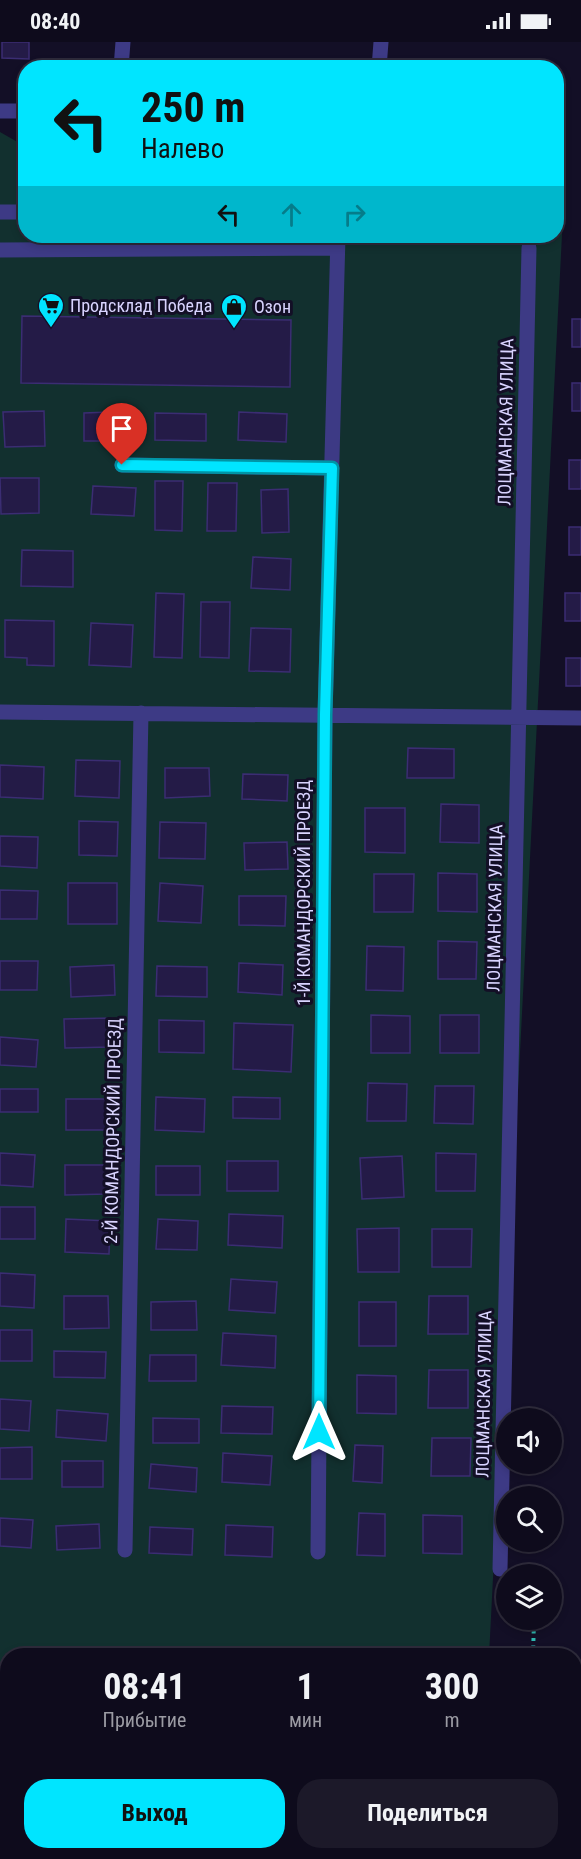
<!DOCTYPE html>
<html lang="ru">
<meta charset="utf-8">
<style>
:root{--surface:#0e0b1c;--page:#1c1929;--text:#f1f3f6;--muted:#9b9ba3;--line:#2e2b3b;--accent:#00e5ff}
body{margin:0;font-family:"Roboto Condensed",sans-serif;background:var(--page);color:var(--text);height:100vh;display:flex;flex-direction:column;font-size:22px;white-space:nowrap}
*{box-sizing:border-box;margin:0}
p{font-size:20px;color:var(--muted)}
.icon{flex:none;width:33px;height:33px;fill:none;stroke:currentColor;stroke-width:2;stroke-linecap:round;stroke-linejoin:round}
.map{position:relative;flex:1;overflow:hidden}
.drawer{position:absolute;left:0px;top:1606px;width:582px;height:212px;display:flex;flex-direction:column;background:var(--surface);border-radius:24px 24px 0 0;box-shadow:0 3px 9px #0003,0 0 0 2px var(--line)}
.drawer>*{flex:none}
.banner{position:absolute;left:18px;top:18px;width:546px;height:183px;border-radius:24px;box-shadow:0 3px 9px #0003,0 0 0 2px var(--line);background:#00e5ff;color:#111;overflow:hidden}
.buttons{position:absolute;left:496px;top:1366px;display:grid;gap:12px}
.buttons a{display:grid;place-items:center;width:66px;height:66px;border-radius:50%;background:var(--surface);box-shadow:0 3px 9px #0003,0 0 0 2px var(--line);font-size:30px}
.pin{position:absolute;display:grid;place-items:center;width:51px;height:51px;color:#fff;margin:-62px -26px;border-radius:50% 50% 50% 0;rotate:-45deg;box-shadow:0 0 6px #0007}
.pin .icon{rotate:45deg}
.me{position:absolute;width:66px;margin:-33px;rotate:0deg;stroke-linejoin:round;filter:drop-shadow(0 0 4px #0008)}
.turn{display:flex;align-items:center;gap:21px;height:126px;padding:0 24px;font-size:27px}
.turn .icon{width:78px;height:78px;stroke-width:2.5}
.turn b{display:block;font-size:42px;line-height:51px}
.lanes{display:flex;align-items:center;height:57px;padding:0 24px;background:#0003;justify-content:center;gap:30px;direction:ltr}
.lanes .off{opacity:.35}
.eta{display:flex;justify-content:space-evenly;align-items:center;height:102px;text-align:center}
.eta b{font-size:36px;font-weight:700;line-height:42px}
.cta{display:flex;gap:12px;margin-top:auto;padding:12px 24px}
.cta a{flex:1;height:69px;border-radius:24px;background:var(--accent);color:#111;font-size:24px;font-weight:700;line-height:69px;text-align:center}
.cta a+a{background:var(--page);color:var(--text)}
.status{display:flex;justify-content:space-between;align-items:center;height:42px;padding:0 30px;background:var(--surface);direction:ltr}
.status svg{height:16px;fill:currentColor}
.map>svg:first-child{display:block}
</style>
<div class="status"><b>08:40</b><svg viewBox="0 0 49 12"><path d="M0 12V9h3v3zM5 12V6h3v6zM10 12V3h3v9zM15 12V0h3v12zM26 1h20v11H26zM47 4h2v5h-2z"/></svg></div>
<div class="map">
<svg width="581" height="1817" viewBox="0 0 581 1817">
<rect width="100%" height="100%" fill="#130f26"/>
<path fill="#12302f" d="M0,90L21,102L25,100L26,194H556L557,155L564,154L489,1614H8V1810L479,1811L478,1817H0Z"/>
<path fill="#241b47" stroke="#3b2d73" stroke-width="1.5" d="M2,0H29V17L2,16Z
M22,274L291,278L290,345L21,341Z
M572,277H581V305H572Z
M572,341H581V369H572Z
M44,369L45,404L5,405L3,370Z
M136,369L138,399H84V371Z
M239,370L287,372L286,400L238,398Z
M155,371L206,372V399L155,398Z
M569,418H581V447H569Z
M0,436H39V471L1,472Z
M155,439H183L182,489L155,488Z
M208,441H237L236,489H207Z
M93,444L136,446L134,474L91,472Z
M288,447L289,490L262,491L261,448Z
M569,485H581V513H569Z
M22,508L73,509V545L21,544Z
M253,515L291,517L290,548L251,546Z
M156,551L184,552L182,616L154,615Z
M565,551H581V579H565Z
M201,560H230L229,616L200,615Z
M5,578L54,579V624L27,623V616L5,615Z
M91,581L133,583L131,625L89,623Z
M251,586L291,587L290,630L249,629Z
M566,616H581V644H566Z
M408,706L454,707V736H407Z
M76,718L120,719L119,756L75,754Z
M0,723L44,725L43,757L0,755Z
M165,726H209L210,754L165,756Z
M243,732L288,733L287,759L242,757Z
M441,762L479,763V801L440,800Z
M365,766H405V811L365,810Z
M79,779L118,780L117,814L79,813Z
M160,780L206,781L205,817L159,816Z
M0,794L38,795L37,826L0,824Z
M287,800L288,827L245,828L244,801Z
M438,831L477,832V870L438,869Z
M374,832H414L413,870H374Z
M68,841H117V882H68Z
M160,841L203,844L201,881L158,879Z
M0,848L38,849L37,877H0Z
M239,854H286L285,884L239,883Z
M438,899L477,900L476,937H438Z
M367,904L404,905L403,949L366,948Z
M0,919H38L37,948H0Z
M239,921L283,923L282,953L238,950Z
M114,923L115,953L71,955L70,925Z
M157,924L207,925V955L156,954Z
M371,973L410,974V1011H371Z
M440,973H479V1011H440Z
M112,976V1005L65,1006L64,977Z
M159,978L204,979V1011L159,1010Z
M234,981L293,983L291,1030L233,1027Z
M0,995L38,998L36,1025L0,1023Z
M368,1041L407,1042L406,1079H367Z
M435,1044H474L473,1082L434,1081Z
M0,1047H38V1070H0Z
M156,1055L205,1057L204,1090L155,1088Z
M233,1055L280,1056V1077L233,1076Z
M66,1057H112V1088H66Z
M0,1111L35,1113L33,1145L0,1143Z
M436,1111L476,1112L475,1149H436Z
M402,1114L404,1155L362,1157L360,1116Z
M227,1119H278V1149H227Z
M65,1123H107V1152L65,1153Z
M156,1124H200V1153H156Z
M0,1165H35V1197H0Z
M229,1172L283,1174L282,1206L228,1203Z
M66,1177L110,1179L109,1212L65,1210Z
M158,1177L198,1179L197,1208L156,1207Z
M399,1186V1230H358L357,1187Z
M432,1187H472L471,1225H432Z
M0,1231L35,1233L34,1266L0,1264Z
M231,1237L277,1240L275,1271L229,1268Z
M64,1254H108L109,1286L64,1287Z
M429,1254H468V1292H428Z
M196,1259L197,1288H151V1260Z
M359,1260H396V1304H359Z
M0,1288H32V1319H0Z
M223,1291L276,1294L275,1326L221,1323Z
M54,1309L106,1310L105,1336L54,1335Z
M150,1313H196V1339H149Z
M429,1328H468V1366H428Z
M357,1333L396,1334V1372L357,1371Z
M0,1357L31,1359L29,1389L0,1387Z
M222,1364L273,1365L272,1392L221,1391Z
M57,1368L108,1372L106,1399L56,1395Z
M153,1376L199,1377V1401H153Z
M432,1396H471L470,1434H431Z
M355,1403L383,1404L382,1441L353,1439Z
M32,1405V1437H0V1406Z
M223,1411L272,1414L270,1443L222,1440Z
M62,1419H103V1445H62Z
M151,1422L197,1426L196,1450L149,1446Z
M359,1471L385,1472V1514L357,1513Z
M423,1473L462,1474V1512L423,1511Z
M0,1476L33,1478L31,1506L0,1504Z
M99,1482L100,1506L57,1508L56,1484Z
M226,1483L273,1485L272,1515L225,1513Z
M150,1485L193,1487L192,1513L149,1511Z"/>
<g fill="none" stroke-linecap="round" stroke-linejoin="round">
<path stroke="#2fb8b0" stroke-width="4" stroke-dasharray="3 4.5" stroke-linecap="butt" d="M533,1614L534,1578
M530,1817V1810"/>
<path stroke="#3d3a85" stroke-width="15" d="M0,170H26"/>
<path stroke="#3d3a85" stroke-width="15" d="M121,26L123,0
M379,26L381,0
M0,69H26
M0,208L337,206
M122,423L332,426
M0,670L581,676
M125,1508L141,671
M318,1510L325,673L338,194
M500,1527L529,206"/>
</g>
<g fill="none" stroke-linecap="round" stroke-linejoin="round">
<defs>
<path id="route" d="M122,423L332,426L325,673L319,1390"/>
</defs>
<use href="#route" stroke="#0095a6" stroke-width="15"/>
<use href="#route" stroke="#00e5ff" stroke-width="10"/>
</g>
<defs>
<symbol id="supermarket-pin" viewBox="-11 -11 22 30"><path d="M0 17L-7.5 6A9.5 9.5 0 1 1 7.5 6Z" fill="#00e5ff" stroke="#130f26"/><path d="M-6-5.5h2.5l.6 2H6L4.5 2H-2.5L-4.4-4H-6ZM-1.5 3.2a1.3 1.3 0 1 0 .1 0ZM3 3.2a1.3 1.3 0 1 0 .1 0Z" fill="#111"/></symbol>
<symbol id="shop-pin" viewBox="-11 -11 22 30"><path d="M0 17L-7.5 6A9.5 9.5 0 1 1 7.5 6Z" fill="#00e5ff" stroke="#130f26"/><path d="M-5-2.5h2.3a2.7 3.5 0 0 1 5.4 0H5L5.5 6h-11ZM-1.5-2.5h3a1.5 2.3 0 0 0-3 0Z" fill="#111"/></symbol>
</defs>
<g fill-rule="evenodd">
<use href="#supermarket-pin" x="36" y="249" width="30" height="40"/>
<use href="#shop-pin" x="219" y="250" width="30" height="40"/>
</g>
<g text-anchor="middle" stroke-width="6" stroke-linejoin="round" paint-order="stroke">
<g font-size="18" fill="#d9d4ff" stroke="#130f26" text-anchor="start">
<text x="70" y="270">Продсклад Победа</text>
<text x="254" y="271">Озон</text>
</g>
<g font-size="18" fill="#d9d4ff" stroke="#130f26">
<text transform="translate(506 380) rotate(-89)" y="6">ЛОЦМАНСКАЯ УЛИЦА</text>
<text transform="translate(304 851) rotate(-90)" y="6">1-Й КОМАНДОРСКИЙ ПРОЕЗД</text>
<text transform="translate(495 866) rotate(-89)" y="6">ЛОЦМАНСКАЯ УЛИЦА</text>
<text transform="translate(113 1089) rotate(-89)" y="6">2-Й КОМАНДОРСКИЙ ПРОЕЗД</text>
<text transform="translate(484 1352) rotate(-89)" y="6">ЛОЦМАНСКАЯ УЛИЦА</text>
</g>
</g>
</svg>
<div class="buttons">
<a><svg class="icon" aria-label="sound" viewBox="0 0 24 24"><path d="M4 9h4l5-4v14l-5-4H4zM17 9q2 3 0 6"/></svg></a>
<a><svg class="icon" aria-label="search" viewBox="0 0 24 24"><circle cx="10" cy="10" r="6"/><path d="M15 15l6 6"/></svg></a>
<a><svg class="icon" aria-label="layers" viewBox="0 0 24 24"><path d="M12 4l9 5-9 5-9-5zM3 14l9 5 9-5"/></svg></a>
</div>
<div class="pin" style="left:122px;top:423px;background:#d93025"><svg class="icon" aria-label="arrive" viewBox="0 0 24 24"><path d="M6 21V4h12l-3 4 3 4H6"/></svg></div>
<svg class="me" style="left:319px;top:1390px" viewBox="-20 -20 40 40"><path d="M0-17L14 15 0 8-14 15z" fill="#00e5ff" stroke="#fff" stroke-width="4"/></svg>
<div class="banner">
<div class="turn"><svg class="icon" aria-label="left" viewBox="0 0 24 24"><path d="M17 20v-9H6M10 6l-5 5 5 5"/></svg><div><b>250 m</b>Налево</div></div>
<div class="lanes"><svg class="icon" aria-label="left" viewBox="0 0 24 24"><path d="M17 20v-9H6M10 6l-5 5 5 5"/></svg><svg class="icon off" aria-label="ahead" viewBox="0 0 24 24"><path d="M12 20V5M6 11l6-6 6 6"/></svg><svg class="icon off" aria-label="right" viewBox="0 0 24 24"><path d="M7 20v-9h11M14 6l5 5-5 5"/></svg></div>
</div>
<section class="drawer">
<div class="eta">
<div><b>08:41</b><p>Прибытие</p></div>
<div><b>1</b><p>мин</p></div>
<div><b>300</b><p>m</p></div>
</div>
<div class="cta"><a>Выход</a><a>Поделиться</a></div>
</section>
</div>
